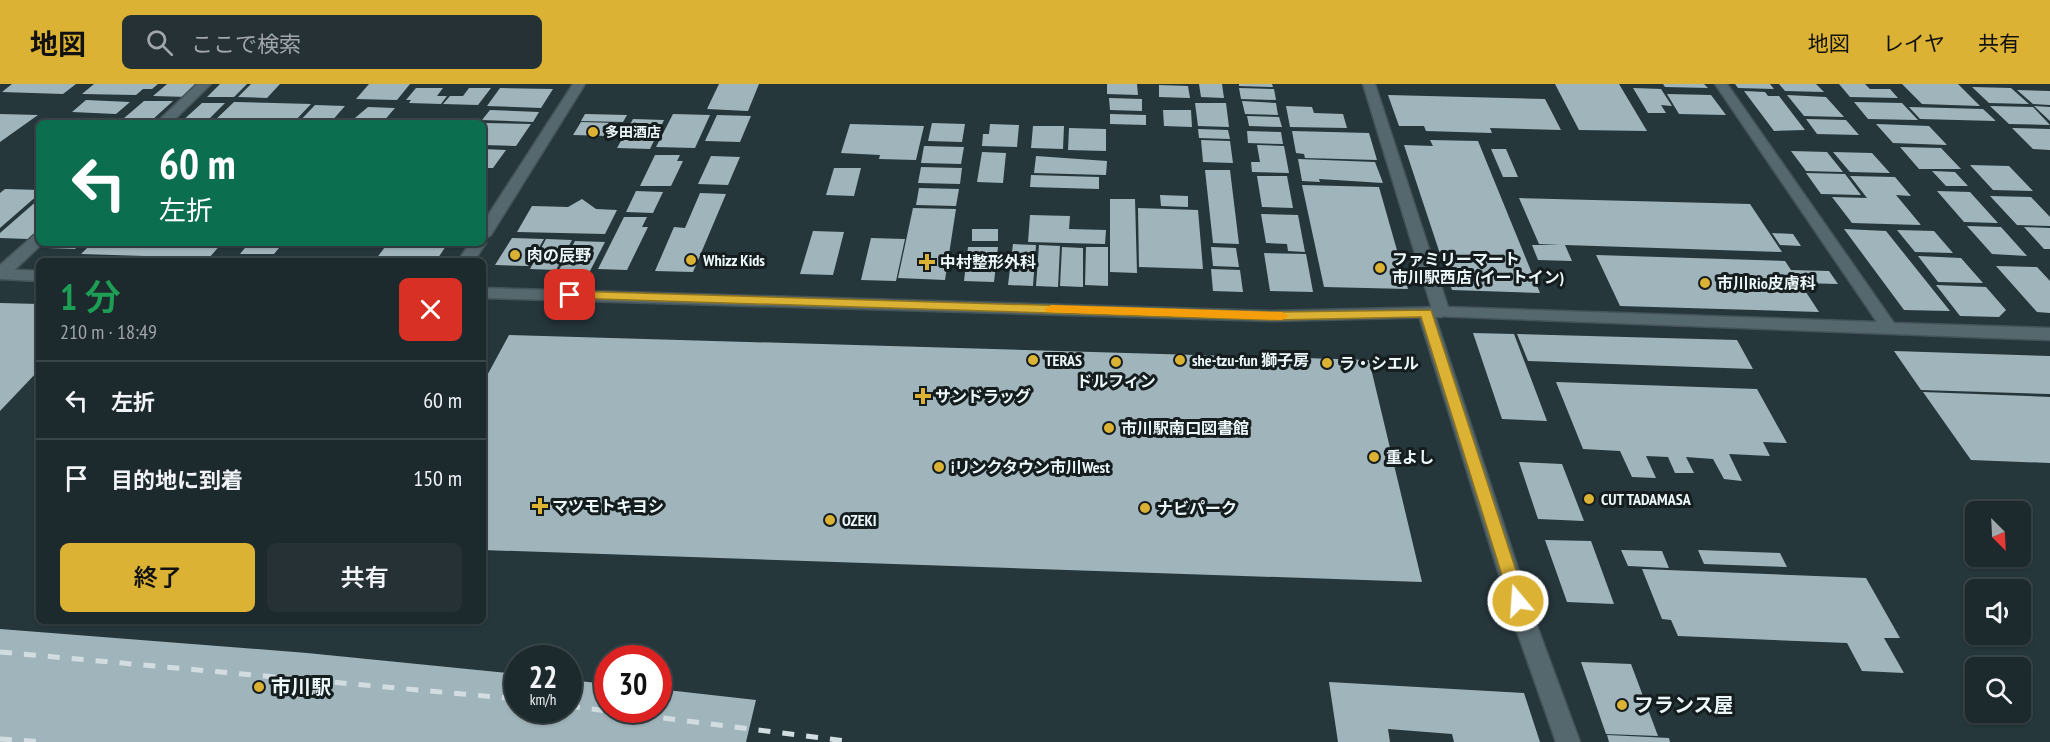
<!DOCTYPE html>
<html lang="ja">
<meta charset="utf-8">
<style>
:root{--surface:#1c292d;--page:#253135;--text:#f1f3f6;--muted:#a0a6aa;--line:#3a4549;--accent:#dbb233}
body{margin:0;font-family:"PT Sans Narrow","Noto Sans JP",sans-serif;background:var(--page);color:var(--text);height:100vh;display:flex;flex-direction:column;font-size:22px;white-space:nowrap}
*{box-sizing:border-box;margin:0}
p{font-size:20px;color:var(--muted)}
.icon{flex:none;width:33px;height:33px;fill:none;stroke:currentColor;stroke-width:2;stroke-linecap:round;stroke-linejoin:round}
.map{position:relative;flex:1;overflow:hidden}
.details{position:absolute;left:36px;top:174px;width:450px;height:366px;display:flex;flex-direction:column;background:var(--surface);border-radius:9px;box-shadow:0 2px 4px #0004,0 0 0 2px var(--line)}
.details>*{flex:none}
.banner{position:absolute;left:36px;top:36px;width:450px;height:126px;border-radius:9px;box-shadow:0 2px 4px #0004,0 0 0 2px var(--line);background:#0b6e4f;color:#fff;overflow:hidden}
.needle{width:39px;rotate:156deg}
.tools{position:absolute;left:1965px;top:417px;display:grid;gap:12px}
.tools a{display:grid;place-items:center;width:66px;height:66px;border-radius:9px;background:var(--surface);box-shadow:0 2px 4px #0004,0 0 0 2px var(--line);font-size:30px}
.speed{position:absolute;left:504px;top:561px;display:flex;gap:12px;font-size:30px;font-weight:700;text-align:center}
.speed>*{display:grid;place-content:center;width:78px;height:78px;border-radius:50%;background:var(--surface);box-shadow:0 2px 4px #0004,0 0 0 2px var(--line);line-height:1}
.speed small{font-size:15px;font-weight:400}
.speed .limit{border:9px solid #d22;background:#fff;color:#111}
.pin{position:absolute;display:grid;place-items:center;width:51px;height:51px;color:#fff;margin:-26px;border-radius:12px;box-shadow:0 3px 9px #0006}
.me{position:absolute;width:66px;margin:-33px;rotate:342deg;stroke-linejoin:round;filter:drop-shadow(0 0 4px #0008)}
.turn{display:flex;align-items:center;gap:21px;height:126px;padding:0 24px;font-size:27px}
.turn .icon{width:78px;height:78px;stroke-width:2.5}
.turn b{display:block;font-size:42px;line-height:51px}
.round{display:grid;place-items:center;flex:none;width:63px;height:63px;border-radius:9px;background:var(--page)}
.headline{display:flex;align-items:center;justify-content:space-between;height:102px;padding:0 24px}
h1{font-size:36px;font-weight:600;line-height:45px;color:#1e9e55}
.primary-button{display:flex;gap:12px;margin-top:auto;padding:12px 24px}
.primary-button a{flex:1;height:69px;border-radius:9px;background:var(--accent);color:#111;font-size:24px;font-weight:600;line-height:69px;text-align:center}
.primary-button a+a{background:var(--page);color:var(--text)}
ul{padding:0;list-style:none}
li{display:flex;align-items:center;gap:18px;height:78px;padding:0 24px;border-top:2px solid var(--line)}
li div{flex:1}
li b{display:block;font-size:22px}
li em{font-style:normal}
header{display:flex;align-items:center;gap:36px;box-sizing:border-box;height:84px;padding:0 30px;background:var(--accent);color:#111}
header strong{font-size:28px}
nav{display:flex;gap:33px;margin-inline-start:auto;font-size:21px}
.search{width:420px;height:54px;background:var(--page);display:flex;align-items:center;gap:15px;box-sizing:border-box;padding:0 21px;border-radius:9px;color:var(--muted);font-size:22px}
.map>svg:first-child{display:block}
</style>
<header>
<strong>地図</strong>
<div class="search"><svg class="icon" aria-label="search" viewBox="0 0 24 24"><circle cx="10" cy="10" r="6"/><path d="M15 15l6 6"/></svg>ここで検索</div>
<nav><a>地図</a><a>レイヤ</a><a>共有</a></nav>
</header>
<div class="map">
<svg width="2050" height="658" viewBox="0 0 2050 658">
<rect width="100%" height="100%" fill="#26373c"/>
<path fill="#a0b5bb" d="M12,0H76L63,10L2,8Z
M94,0H158L152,5H143L136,11L82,10Z
M167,0H202L188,13L153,12Z
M220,0H247L234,13H207Z
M251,0H280L267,14L238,13Z
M369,0H410L397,16L356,15Z
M719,0H759L748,27L707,25Z
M1107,0H1137L1138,11L1107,10Z
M1199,0H1222L1224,14L1201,13Z
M1239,0H1272L1273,3L1239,2Z
M1555,0H1619L1647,47L1579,46Z
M1663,0H1704L1708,4L1665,3Z
M1735,0H1770L1774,5L1738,4Z
M1779,0H1816L1824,8L1785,7Z
M1839,0H1865L1870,5H1890L1898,14L1850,13Z
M1902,0H1958L1980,22L1922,20Z
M1159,1L1188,2L1190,14L1159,13Z
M1972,3L2011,4L2029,20L1989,19Z
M416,4H443L437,12H447L441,20L409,19L411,16H406Z
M469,4H491L478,21L443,20L450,12H463Z
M500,4L553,5L541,24L487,22Z
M1239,4L1274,5L1276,16L1241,15Z
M1633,4L1661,5L1672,22L1661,21L1666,29H1648Z
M2017,6L2050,7V21L2033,20Z
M1744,7L1765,8L1768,12H1779L1805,46L1774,47Z
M1667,10L1711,11L1726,31L1679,30Z
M1388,11L1545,15L1561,46L1490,44L1492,49L1426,47L1424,42H1399Z
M1787,11L1826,13L1844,33L1804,32Z
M1109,14L1142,15V27L1110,26Z
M86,16L130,18L116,30L72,28Z
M144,17H173L152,36L123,35Z
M1242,17L1276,19L1278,31L1245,30Z
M234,18L274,19L311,20L293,39H212Z
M1854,18L1902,19L1918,36L1868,35Z
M202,19H225L205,39H180Z
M1195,19H1226L1229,43L1198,42Z
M315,21L345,22L330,39H298Z
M1286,22L1312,23L1314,29L1343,30L1347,44L1290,43Z
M1990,22L2033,23L2050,41L2009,40Z
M2034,22L2050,23V37Z
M368,23L395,24L382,39H349Z
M1909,23L1983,25L1996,37L1920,35Z
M490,26L539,28L533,38L482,36Z
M1163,26H1191L1192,43L1164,42Z
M0,30L38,31L0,58Z
M585,30L627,31L623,38L581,37Z
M673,30L710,31L695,64L656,63Z
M1110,30L1146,31V41L1110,40Z
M717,31L751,32L740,58L705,57Z
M1247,32L1279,33L1282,43L1249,42Z
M633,35L664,36L650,65L617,64Z
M1806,35L1846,36L1859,51L1817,50Z
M581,38L617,39L610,52L573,51Z
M483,39L531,40L516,62L483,61Z
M932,39L965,40L962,58L928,57Z
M850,40L924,42L916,76L879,75L880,71L841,69Z
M990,40L1019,41L1017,63L982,62L983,50H989Z
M1876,40L1929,42L1947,61L1893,59Z
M1033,42H1064L1063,65L1031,64Z
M1069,44L1106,45V67L1068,66Z
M2012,44L2050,45V66L2033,65Z
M1198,45L1228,46L1230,55L1199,54Z
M1247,47L1281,48L1283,60L1248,59Z
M1292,47L1369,49L1377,76L1305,74L1304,70L1296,69Z
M1201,56L1230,57L1233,79L1203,78Z
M1430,56L1478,57L1540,209L1452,206L1404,61L1433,62Z
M1257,61L1284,62L1289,89L1252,88L1251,78H1260Z
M924,62L964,63L961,80L921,79Z
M1900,63L1941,64L1961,85H1919Z
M483,65L506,66L493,84H483Z
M1491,65H1506L1518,93H1503Z
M1791,67L1827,68L1843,88L1806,87Z
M982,68L1006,69L1003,99L977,98Z
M1833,68L1872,69L1890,89L1850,88Z
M655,71H680L677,77H683L671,102H640Z
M711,72L740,73L728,101L698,100Z
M1036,72L1107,77L1106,91L1034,89Z
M1298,75L1375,78L1383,99L1319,95L1320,98L1302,97Z
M1970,81L2009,82L2033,107L1993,106Z
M921,83L962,84L960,100L918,99Z
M834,84H861L854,112L826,111Z
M1205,86H1230L1239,160L1213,159Z
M1932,87L1955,88L1968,102H1946Z
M1806,89L1845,90L1861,111L1821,110Z
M1031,91L1099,93V105L1030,103Z
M1257,92H1287L1293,124L1262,123Z
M1850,92L1895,93L1911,112L1896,111L1921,141L1852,139L1832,113L1867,114Z
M1302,101L1379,103L1408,205L1324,203Z
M919,104L959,105L956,122L916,121Z
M5,105L39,106V110L0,144V109Z
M636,107L663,108L653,129L626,128Z
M1937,107L1970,108L1998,139L1964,138Z
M700,109L726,110L693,188L655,187L674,143L685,144Z
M1160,111L1188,112V123L1161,122Z
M1990,112L2031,113L2050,133V142L2017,141Z
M1519,114L1750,120L1782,168L1565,161L1572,177L1538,176L1532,161H1560L1539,160Z
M39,115V145L28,155L0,154V149Z
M582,115L596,125L617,126L605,150L517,148L532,122L568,123Z
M1110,115H1135L1137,189L1110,188Z
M913,124L956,125L945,196L898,194Z
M1138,124L1198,126L1203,185L1139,183Z
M1261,130L1298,131L1305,168L1288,167L1287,160L1266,159Z
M1030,131L1070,132L1069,145L1106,146L1105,160L1028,158Z
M624,133H647L642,143H648L627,186L598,185Z
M1967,142L2001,143L2027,172L1992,170Z
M2024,143L2050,144V165H2044Z
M972,145H998V157H972Z
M1844,145L1886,147L1950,227L1904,226Z
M1897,146L1934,147L1953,169L1915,168Z
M813,147L844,148L833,191L800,190Z
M1772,149L1793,150L1801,162L1780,161Z
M512,154L544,155L528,182L495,181Z
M871,154L905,155L896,197L861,196Z
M546,155L572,156L556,186L530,185Z
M575,157L605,158L590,187L559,186Z
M53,159H81L75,165L47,164Z
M92,159H222L209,174L81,170Z
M249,159H283L274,170H240Z
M388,159H448L436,177L376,175Z
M1013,160L1036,161L1033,202L1008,201Z
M1039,161L1060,162L1058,203L1036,202Z
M968,163H998L994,198L964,197Z
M1062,163L1083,164V203L1060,202Z
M1086,163H1108V202L1085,201Z
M1211,163L1236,164L1239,183L1213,182Z
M1264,169L1306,170L1313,208L1270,207Z
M1596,171L1785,177L1791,186L1829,187L1838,200L1800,199L1819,228L1620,222Z
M1918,172L1961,174L1983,199L1938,198Z
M1996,182L2037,183L2050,197V229L2037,228Z
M1211,185L1240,186L1243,208L1213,207Z
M1936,201L1986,203L2006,226L1999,233L1960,232Z
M0,219L39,220V286L0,327Z
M1473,249L1514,250L1547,337L1502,335Z
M1517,250L1737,256L1753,285L1528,277Z
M509,251L1369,276L1422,498L483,466V299Z
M1894,267L2050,272V310L1921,306Z
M1556,298L1757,305L1787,359L1763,358L1770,372L1729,370L1742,397L1724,395L1713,375L1686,373L1694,389H1675L1668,373L1646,372L1656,394L1632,393L1620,367L1583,365Z
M1923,308L2050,313V379L1971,376Z
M1519,378L1562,380L1584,437L1538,435Z
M1545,456L1591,457L1614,520L1567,518Z
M1621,466L1662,467L1669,484L1628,482Z
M1698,466L1780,469L1787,483L1704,480Z
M1642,485L1866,494L1900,554H1884L1904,589L1862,587L1847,559L1678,552L1671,536L1662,535Z
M0,545L307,569L518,590V626H568V596L608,600V626H658V605L756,616L746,658H0Z
M1581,578L1631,580L1658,652L1606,650Z
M1329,598L1524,609L1540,658H1454L1452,650L1388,645L1390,658H1338Z
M1607,651L1669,654L1670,658H1609Z"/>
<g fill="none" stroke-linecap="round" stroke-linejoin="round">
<defs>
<path id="lane" d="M197,0H211L171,39H156Z
M39,149V159H43L6,194L0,195V181L34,151Z"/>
<path id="street" d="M1363,0H1375L1448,223L1877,238L1715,0H1727L1894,239L2050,244V256L1435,232L1536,539L1580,658H1556L1514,539L1418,229L1426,224L1432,225Z"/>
<path id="secondary" d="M573,0H585L491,151L483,156L486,159L474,177H458L470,159H483V139Z
M0,185L39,187V197L0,195Z
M483,204L1273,227L1441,223L1449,228L1441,233L1273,237L483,214Z"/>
</defs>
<use href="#lane" stroke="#435357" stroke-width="3"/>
<use href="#street" stroke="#435357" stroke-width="3"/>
<use href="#secondary" stroke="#435357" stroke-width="3"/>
<use href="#lane" fill="#55686e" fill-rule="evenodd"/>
<use href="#street" fill="#55686e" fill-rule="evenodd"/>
<use href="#secondary" fill="#55686e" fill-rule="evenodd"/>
<path stroke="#d1dde1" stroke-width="5" stroke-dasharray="12 12" stroke-linecap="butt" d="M0,568L518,615
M568,622L853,658
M0,655L45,658"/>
</g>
<path fill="#dbb233" stroke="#8e7421" stroke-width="1.5" d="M570,207L1273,228L1431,226L1526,517L1523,522H1512L1510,517L1421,233L1273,236L566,214V208Z"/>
<path fill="#f59e0b" d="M1051,221L1282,228L1289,232L1282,236L1046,228L1044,225Z"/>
<g fill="#dbb233" stroke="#151d1f" stroke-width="2">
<circle cx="593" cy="48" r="6"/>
<circle cx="515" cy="171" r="6"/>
<circle cx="691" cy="176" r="6"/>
<path d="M924 169h6v6h6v6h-6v6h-6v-6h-6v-6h6z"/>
<circle cx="1380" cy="184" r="6"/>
<circle cx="1705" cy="199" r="6"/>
<circle cx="1033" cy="276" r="6"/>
<circle cx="1180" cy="276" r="6"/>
<circle cx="1116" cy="278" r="6"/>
<circle cx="1327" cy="279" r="6"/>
<path d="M920 303h6v6h6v6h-6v6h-6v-6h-6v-6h6z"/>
<circle cx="1109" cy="344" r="6"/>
<circle cx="1374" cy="373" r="6"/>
<circle cx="939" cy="383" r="6"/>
<circle cx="1589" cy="415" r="6"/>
<path d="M537 413h6v6h6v6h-6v6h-6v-6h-6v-6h6z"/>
<circle cx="1145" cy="424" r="6"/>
<circle cx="830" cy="436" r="6"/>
<circle cx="259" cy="603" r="6"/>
<circle cx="1622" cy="621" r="6"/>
</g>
<g text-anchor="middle" stroke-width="6" stroke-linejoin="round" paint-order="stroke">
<g font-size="14" font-weight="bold" fill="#ecf7fa" stroke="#151d1f" text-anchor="start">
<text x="605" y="53">多田酒店</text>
</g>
<g font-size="16" font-weight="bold" fill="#ecf7fa" stroke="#151d1f" text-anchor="start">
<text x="527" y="177">肉の辰野</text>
<text x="1392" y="181">ファミリーマート<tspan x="1392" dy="18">市川駅西店 (イートイン)</tspan></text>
<text x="703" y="182">Whizz Kids</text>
<text x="940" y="184">中村整形外科</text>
<text x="1717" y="205">市川Rio皮膚科</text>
<text x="1045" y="282">TERAS</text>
<text x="1192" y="282">she-tzu-fun 獅子房</text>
<text x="1339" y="285">ラ・シエル</text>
<text x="1116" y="303" text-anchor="middle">ドルフィン</text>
<text x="935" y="318">サンドラッグ</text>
<text x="1121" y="350">市川駅南口図書館</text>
<text x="1386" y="379">重よし</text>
<text x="951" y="389">iリンクタウン市川West</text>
<text x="1601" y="421">CUT TADAMASA</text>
<text x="552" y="428">マツモトキヨシ</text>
<text x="1157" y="430">ナビパーク</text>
<text x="842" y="442">OZEKI</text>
</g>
<g font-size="20" font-weight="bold" fill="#ecf7fa" stroke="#151d1f" text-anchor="start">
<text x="271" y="610">市川駅</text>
<text x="1634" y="628">フランス屋</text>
</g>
</g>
</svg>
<div class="tools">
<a><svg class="needle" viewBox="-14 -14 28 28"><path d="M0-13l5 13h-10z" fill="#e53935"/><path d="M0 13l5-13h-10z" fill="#a0a6aa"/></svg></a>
<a><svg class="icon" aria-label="sound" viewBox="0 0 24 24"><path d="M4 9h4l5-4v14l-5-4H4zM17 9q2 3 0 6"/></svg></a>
<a><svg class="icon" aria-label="search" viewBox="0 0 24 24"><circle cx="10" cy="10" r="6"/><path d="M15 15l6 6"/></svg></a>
</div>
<div class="speed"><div>22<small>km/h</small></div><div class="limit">30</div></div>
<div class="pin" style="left:570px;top:211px;background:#d93025"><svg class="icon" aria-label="arrive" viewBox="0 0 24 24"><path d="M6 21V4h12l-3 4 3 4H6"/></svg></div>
<svg class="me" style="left:1518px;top:517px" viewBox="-20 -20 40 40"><circle r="17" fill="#dbb233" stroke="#fff" stroke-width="3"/><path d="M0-11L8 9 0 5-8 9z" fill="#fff"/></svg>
<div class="banner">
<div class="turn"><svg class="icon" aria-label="left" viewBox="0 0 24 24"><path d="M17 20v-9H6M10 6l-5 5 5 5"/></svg><div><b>60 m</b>左折</div></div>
</div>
<section class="details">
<div class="headline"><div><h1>1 分</h1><p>210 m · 18:49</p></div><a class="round" style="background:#d93025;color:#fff"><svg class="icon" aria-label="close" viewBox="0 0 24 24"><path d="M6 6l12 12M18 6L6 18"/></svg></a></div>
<ul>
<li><svg class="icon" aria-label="left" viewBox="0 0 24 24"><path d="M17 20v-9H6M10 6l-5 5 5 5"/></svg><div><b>左折</b></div><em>60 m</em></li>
<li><svg class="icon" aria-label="arrive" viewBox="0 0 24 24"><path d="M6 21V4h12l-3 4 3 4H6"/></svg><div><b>目的地に到着</b></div><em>150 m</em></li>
</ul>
<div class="primary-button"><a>終了</a><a>共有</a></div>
</section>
</div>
